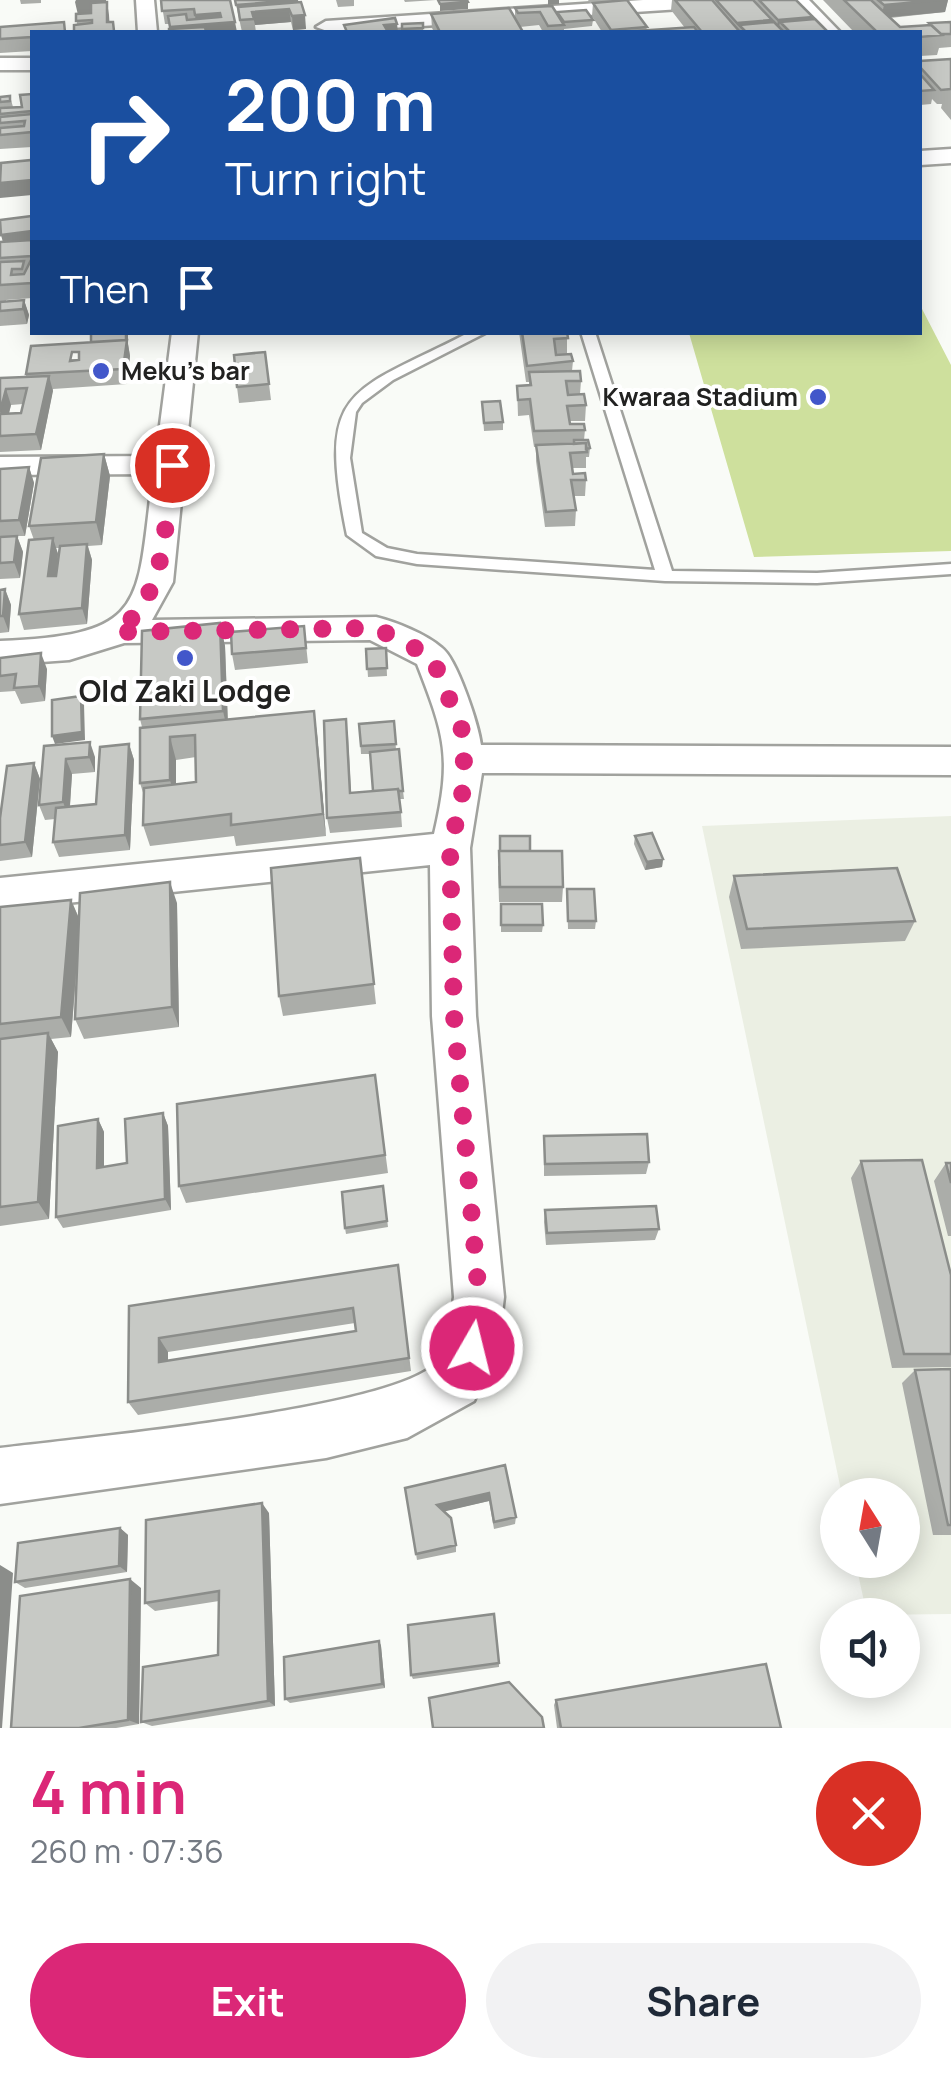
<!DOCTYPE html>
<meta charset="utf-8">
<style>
:root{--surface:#fff;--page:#f2f2f3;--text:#1f2937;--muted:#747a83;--accent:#db2777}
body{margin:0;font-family:Manrope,sans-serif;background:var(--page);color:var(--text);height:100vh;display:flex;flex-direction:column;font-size:38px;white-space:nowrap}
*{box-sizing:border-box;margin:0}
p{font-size:32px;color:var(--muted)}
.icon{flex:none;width:55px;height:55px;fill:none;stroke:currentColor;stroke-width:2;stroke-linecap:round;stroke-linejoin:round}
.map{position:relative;height:1728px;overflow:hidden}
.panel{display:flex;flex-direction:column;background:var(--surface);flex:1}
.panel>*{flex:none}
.top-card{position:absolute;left:30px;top:30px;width:892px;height:305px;border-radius:0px;box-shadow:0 5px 25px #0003;background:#1a4fa0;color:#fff;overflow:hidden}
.needle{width:65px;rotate:349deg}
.controls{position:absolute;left:820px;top:1478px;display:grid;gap:20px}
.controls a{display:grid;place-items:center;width:100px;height:100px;border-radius:50%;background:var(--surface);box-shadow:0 5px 25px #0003;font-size:50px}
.pin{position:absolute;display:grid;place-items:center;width:85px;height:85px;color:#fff;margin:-42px;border:5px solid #fff;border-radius:50%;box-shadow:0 2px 10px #0007}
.me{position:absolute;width:110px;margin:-55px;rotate:8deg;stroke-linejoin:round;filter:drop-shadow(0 0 8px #0008)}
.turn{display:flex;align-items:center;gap:35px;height:210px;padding:0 30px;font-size:45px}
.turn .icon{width:130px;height:130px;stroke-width:2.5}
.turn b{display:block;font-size:70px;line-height:85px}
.then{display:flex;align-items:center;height:95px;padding:0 30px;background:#0003;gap:20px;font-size:38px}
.round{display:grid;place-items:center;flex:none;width:105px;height:105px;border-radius:52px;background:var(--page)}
.overview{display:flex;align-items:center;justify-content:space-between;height:170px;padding:0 30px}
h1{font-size:60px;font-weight:700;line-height:75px;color:var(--accent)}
.button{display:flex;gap:20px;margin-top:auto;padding:20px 30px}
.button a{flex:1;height:115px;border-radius:60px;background:var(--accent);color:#fff;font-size:40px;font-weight:700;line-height:115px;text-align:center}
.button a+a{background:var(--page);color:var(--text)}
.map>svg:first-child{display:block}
</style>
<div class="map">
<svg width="951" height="1728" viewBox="0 0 951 1728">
<rect width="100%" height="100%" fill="#f9fbf7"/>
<path fill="#ebefe3" d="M951,816V1614L867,1615L855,1560H902V1495H842L702,826Z"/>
<path fill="#cee09d" d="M920,305L951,365V551L754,557L689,333L920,332Z"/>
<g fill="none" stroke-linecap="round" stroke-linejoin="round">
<defs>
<path id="lane" d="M470,332H487L393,380L362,403L356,412L350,458L362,533L387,548L417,554L655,570L581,332H595L672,571L817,573L951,564V574L817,583L665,581L417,564L376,556L347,535C316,384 350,394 470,332Z"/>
<path id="street" d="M136,0H154L157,32H138Z
M643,0H736L727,6L330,32L316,27L326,21Z
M789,0H809L840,32H820Z
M0,58H32V70H0Z
M951,149V163L920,165V151Z
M172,332H198L173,582L152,620L376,617C396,622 426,634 442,648C457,659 479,726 481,745L951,747V775L482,773L470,848L476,1016L504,1297L498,1348L474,1401L407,1438L326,1458L0,1504V1448C79,1438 392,1410 436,1363C451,1348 451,1317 454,1297L432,1016L430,865L0,910V878L434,834C452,757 445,736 417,664L370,640L124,643L69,660L0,665V641C149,635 136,607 153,474L0,475V457L156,456Z"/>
</defs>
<use href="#lane" stroke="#a1a29e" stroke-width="5"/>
<use href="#street" stroke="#a1a29e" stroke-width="5"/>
<use href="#lane" fill="#fff" fill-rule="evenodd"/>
<use href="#street" fill="#fff" fill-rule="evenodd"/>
</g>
<path fill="#abada9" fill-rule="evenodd" d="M20,0H41V3L21,4Z
M106,0L109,22H113L115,32H74L77,24L76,17Z
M161,0L235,22L170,29L169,24H165Z
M235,0H298L306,29L293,30L291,22L255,25L256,32H242Z
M336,0H354V6L338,7Z
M404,0H436L405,2Z
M588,0H627L647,27L646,31L685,28L671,10L672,0H796L813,17L812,19L828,32H602L592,16L593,3H590Z
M823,0H948L945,12L890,18L900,27L928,25L929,23L951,22V47L939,48L937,55L920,56V32H854Z
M515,8L593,20L592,26L564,29V32H543L539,25L520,27L523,32H434L432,28L431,14L515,18Z
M423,23V32H402V24Z
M0,27L32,32V51L0,53Z
M951,59V120L941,108L942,104H937L932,99L931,104L920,105V61Z
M0,87V97L10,96L13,107H22L32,94V147L0,149Z
M32,216V298L6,300V301L24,300L29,315L27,324L0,326V242H3Z
M91,332H128V344L130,356L127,384L53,389L41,450L0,452V378L26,377V374L91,342ZM72,352H79V359H71ZM23,404L21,413H9L11,405Z
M519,332H567V354L573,361L572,371L581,381L580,394L586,405L585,421H569L570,424L585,430L584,440L590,448L589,457H586V468H572L573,474L586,480L585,496H574L576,510L575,526L545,527L536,461V447H534L529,415L518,416L517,386L529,385V382H526Z
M265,352L271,400L239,403L237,387Z
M482,402L503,422V430L484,431Z
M104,454L110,476L102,545L88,546L92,560L87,624L24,630L19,614L34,540L29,526ZM56,548H59L55,576L58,554Z
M29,467L34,483L25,536H17L23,552L20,578L0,579V469Z
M5,589L11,605L9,632L0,633V590Z
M220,623L225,646L228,719L317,734L326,836L236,846L234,836L150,846L143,825L144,796L140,783L142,727L140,719ZM196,757V782L176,784V760Z
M304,626L308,663L235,670L232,654Z
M386,648L387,676L368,677L366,649Z
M0,658L47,669L45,701L21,704L15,691L0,692Z
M394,721L396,750L403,791L404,799H400L402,827L330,833L327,818L348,735L351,793L373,791L370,754H361L359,724Z
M129,744L134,760L130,850L59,857L53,842L55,819L45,820L39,805L44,746L95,757V772L72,774L70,807L96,804Z
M34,763L40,779L32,857L0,861V818Z
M635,836L663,859L662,867L645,870L634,844Z
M530,851L563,887L562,902H499L498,866Z
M360,858L376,1004L283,1016L279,996Z
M734,876L915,921L905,941L741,949L729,897Z
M567,889L596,921L595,929H568Z
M71,900L79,918L177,903L179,1027L84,1039L75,1019L78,955L71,1037L51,1039L58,1052L49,1219L0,1226V907Z
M501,904L543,925L542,932H501Z
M375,1075L388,1173L186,1203L179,1186Z
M163,1113L168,1126L171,1210L63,1228L56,1217L98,1119L104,1132V1167L127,1163Z
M544,1136L649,1162L646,1174L544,1176Z
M861,1161L951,1275V1367L892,1368L851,1178Z
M946,1163H951V1236H948L934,1181Z
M383,1186L388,1227L346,1234L345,1228Z
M545,1210L659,1229L655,1240L546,1245L544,1222Z
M398,1265L411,1371L138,1415L128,1402L129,1306ZM355,1323L356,1331L168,1361V1352Z
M951,1369V1535H933L902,1383L915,1370Z
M505,1465L516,1517L515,1524L494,1529L489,1501L444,1511L456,1545V1552L417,1560L405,1488Z
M269,1513L275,1706L152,1726L141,1722L218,1655L219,1601L155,1611L145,1603Z
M120,1528L128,1535L127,1572L25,1588L15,1582Z
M141,1588L139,1724L116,1728H11Z
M379,1641L381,1646L385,1688L290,1703L285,1699Z
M499,1663V1667L413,1679L411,1675Z
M556,1700L781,1728H557L554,1705Z"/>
<path fill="#8b8d8a" d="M76,0H106L107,10V2L109,15L110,32L107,22L78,15L75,2Z
M548,0H559V4L548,5Z
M940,0H948L945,12L881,18L884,5Z
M468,2V9L440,11V4Z
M289,9L291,22L255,25L252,12Z
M220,13L235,22L237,32H171L170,27L196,25L195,15Z
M305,15L306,29L293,30L292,16Z
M813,17L810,30L780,22L778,32H776L778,20Z
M397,24L398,32H384V25Z
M32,180V195L0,198V183Z
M32,231V253L5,250L1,235Z
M24,300L29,315L27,324L23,309Z
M126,332H128V344L130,356L127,384L123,369Z
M49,376L53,391L41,450L36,434Z
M6,389L11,405L5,429L0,414Z
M104,454L110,476L102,545L96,522Z
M29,467L34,483L25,536L19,520Z
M17,536L23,552L20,578L14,562Z
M53,538L58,554L54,592L48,576Z
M87,544L92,560L87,624L82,608Z
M5,589L11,605L9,632L3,616Z
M220,623L225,646L228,733L223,711Z
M41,653L47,669L45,701L39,686Z
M81,696L84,704L85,740L55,744L52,736Z
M314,711L317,734L326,836L323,814Z
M170,737L176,760V802L170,780Z
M90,742L95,757V772L89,757Z
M129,744L134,760L130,850L125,835Z
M66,759L72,774L69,818L63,802Z
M34,763L40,779L32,857L25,842Z
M663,859L662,867L645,870L647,862Z
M170,882L177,903L179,1027L172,1007Z
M71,900L80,921L71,1037L61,1017Z
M48,1033L58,1052L49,1219L38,1202Z
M163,1113L168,1126L171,1210L165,1199Z
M98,1119L104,1132V1180L97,1168Z
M159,1338L168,1352V1376L159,1362Z
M489,1493V1501L438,1513L437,1505Z
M262,1503L269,1513L275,1706L268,1701Z
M120,1528L128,1535L127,1572L119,1566Z
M0,1565L13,1573L2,1728H0Z
M130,1579L141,1588L139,1724L128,1720Z
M379,1641L381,1646L385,1688L382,1684Z"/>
<path fill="#c7c9c5" stroke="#8b8d8a" stroke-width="2.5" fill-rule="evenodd" d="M161,0H230L235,22L170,27L168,16L186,14L187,20L221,17L220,13L195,15L194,9L162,11Z
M235,0H298L236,5Z
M438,0H467L468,2L440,4Z
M627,0L647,27L611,30L593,3Z
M675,0H712L740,32H702Z
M716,0H753L772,20L737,23Z
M759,0H796L813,17L778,20Z
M844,0H871L900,27L931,25L942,35L920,37V32H877Z
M878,0H940L884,5Z
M107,2V22H113L114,31L74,32V25L92,23V20L76,21V14L91,13V3Z
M301,2L305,15L292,16L289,9L252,12L254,19L240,20L238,7Z
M552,6L564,25L548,26L540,12L518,13L515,8Z
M509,8L523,32H440L431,14Z
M586,10L593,20L564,22L557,12Z
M395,18L397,24L384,25L388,32H347L344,25Z
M815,19L828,32H790L780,22Z
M64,22L65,32H32V37L0,39V27Z
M774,22L784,32H746L739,25Z
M951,22V34H941L929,23Z
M423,23V28L402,29V24Z
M205,27L206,32H169V29Z
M694,27L698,32H621Z
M951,59V89L941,90L920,67V61Z
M920,74L934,90L920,91Z
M32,94V111L0,114V108L22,107L20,95Z
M10,96V101L0,102V97Z
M32,114V132L0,135V128L24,126L25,121L0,123V117Z
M32,160V180L0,183L1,163Z
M32,216V231L1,235L0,220Z
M32,240V256L0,258V242Z
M31,260H32V283L0,285V262L24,261L22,269H12L11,275L24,274Z
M24,300L23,309L0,311V302Z
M91,332H126V340L91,342Z
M522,332H567L568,338L554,339L556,355L571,354L573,361L527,366Z
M127,340L123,369L26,374L31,346ZM72,352H79V360L70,361Z
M265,352L269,384L237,387L234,355Z
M580,371L581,381H566L568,395L584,394L586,405L567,406L570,424H584L585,430L534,431L530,399L518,400L517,386L531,385L529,372Z
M49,376L36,434L0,436V414L21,413L27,388L6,389L0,412V378Z
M500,401L503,422L484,423L482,402Z
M574,440H588L590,448L586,449V443L574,444Z
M586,443L587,452L570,453L573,474L585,473L586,480H571L576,510L546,512L536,445Z
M104,454L96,522L29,526L41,458Z
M29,467L19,520L0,521V469Z
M17,536L14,562L0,563V537Z
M53,538L48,576H56L60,546L87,544L82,608L19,614L29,540Z
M5,589L3,616H0V590Z
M220,623L223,711L140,719L142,631Z
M304,626L306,648L232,654L231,632Z
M386,648L387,668L367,669L366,649Z
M41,653L39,686L14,688L16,674L0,676V658Z
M81,696L82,732L52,736V700Z
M314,711L323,814L231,825V814L143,825L144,788L196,782L195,735L170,737V780L140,783V728Z
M346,719L350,793L398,789L401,812L327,818L324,721Z
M394,721L396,744L361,746L359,724Z
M90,742L89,757L66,759L63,802L39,805L44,746Z
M129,744L125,835L53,842L56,808L96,804L100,747Z
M399,749L403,791H399L398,789L373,791L370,752Z
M34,763L25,842L0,845V818L7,766Z
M652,833L663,859L647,862L635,836Z
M500,836H530V851H500Z
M499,851H562L563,887H500Z
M360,858L374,984L279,996L271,868Z
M897,868L915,921L747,929L734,876Z
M170,882L172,1007L75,1019L80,893Z
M567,889H594L596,921H568Z
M71,900L61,1017L0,1024V907Z
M501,904H542L543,925H501Z
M48,1033L38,1202L0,1207V1039Z
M375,1075L385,1155L179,1186L177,1104Z
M163,1113L165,1199L56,1217L58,1126L98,1119L97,1168L127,1163L125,1119Z
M647,1134L649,1162L545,1164L544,1136Z
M922,1160L951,1275V1354H904L861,1161Z
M946,1163H951V1183Z
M383,1186L387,1221L345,1228L342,1192Z
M656,1206L659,1229L547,1233L545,1210Z
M398,1265L409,1358L128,1402L129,1306ZM353,1308L356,1331L159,1362V1338Z
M951,1369V1525H948L915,1370Z
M505,1465L516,1517L494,1522L489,1493L437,1505L451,1518L456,1545L416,1554L405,1488Z
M262,1503L268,1701L141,1722L143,1667L218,1655L219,1591L145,1603L146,1520Z
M120,1528L119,1566L15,1582L18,1543Z
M130,1579L128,1720L79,1728H11L20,1596Z
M494,1614L499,1663L411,1675L408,1625Z
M379,1641L382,1684L285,1699L284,1657Z
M766,1664L781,1728H561L556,1700Z
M509,1682L542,1717L544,1728H433L429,1698Z"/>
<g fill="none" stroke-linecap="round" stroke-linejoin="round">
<path stroke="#db2777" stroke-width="18" stroke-dasharray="0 32.4" d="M172,465C164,522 169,596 116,632L376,628L432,657L462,730L464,759L462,796L450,848L454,1016L479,1297L472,1348"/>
</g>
<g fill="#4257ca" stroke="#fff" stroke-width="4">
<circle cx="101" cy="371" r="10"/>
<circle cx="818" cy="397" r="10"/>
<circle cx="185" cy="658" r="10"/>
</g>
<g text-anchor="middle" stroke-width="8" stroke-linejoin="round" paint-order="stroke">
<g font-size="25" font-weight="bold" fill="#222221" stroke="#fff" text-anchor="start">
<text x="121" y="380">Meku's bar</text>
<text x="798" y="406" text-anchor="end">Kwaraa Stadium</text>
</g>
<g font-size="30" font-weight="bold" fill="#222221" stroke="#fff">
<text x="185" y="702">Old Zaki Lodge</text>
</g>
</g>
</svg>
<div class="controls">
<a><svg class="needle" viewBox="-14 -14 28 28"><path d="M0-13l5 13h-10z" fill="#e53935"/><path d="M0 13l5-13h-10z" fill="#747a83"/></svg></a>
<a><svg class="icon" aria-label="sound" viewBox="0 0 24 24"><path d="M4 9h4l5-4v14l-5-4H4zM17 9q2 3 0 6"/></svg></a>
</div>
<div class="pin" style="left:172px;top:465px;background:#d93025"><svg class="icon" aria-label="arrive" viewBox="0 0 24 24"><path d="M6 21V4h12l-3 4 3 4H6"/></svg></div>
<svg class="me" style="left:472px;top:1348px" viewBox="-20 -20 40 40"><circle r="17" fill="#db2777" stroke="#fff" stroke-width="3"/><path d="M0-11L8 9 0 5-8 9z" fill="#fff"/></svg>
<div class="top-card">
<div class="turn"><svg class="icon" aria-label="right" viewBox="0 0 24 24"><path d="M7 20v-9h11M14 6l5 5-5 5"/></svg><div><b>200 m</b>Turn right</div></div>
<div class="then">Then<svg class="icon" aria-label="arrive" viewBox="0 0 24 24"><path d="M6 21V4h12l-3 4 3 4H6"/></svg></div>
</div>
</div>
<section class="panel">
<div class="overview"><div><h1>4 min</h1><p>260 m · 07:36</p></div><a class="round" style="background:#d93025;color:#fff"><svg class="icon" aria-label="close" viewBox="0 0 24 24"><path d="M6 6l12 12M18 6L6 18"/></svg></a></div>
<div class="button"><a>Exit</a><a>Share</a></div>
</section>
